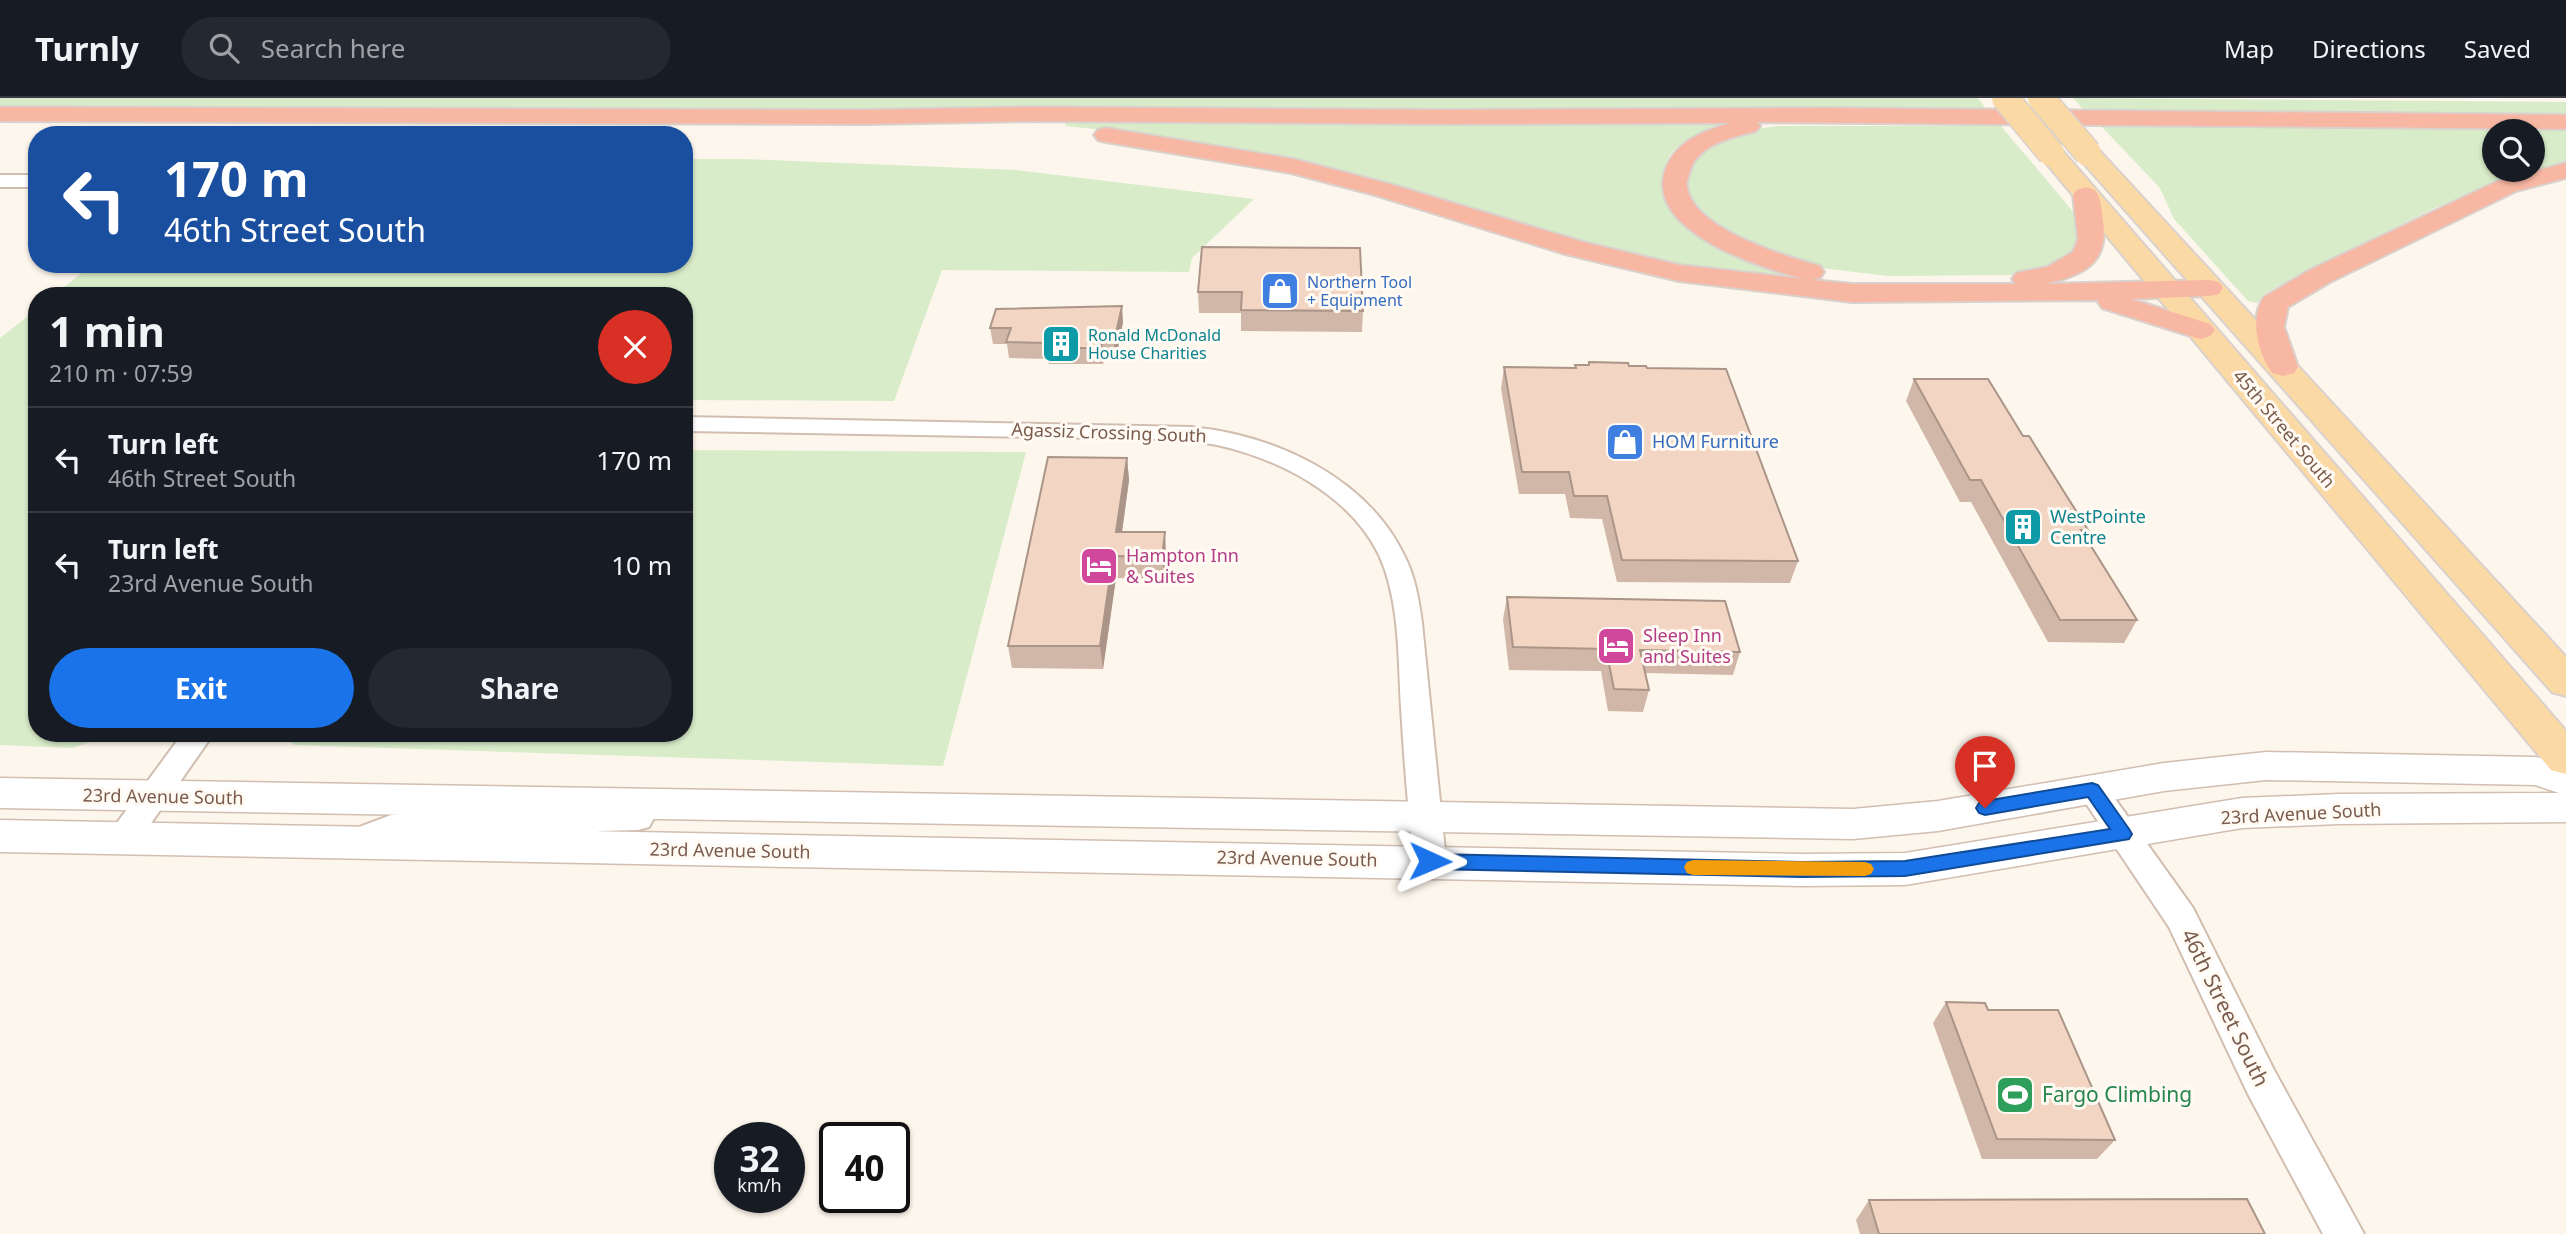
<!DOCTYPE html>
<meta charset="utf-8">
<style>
:root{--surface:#171b24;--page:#242831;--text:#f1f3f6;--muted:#9ea1a6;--line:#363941;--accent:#1a73e8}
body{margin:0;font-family:"Noto Sans",sans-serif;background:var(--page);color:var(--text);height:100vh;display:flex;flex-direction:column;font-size:26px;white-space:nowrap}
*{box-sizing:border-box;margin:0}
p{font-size:23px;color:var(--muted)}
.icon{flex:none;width:38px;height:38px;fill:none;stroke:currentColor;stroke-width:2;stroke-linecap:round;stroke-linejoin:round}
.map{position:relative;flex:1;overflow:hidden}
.details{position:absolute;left:28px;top:189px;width:665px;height:455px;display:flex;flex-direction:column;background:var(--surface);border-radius:28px;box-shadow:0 2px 5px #0004}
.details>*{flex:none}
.banner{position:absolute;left:28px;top:28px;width:665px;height:147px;border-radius:28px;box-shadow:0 2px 5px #0004;background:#1a4fa0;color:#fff;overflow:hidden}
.controls{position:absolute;left:2482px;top:21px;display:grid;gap:14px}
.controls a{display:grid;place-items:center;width:63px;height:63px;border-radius:50%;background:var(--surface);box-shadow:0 2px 5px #0004;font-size:35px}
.speed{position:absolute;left:714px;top:1024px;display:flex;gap:14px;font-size:35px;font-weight:700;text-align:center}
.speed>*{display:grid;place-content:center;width:91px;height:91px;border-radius:50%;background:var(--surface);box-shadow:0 2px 5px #0004;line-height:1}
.speed small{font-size:18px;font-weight:400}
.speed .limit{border:4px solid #111;border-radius:10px;background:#fff;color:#111}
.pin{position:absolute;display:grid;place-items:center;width:60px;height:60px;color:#fff;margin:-72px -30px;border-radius:50% 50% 50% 0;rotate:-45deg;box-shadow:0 0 7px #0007}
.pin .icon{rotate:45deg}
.me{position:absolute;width:77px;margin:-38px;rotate:91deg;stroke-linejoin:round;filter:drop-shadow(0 0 5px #0008)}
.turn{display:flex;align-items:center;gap:24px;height:147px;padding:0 21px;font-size:32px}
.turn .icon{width:91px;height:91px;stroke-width:2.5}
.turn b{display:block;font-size:49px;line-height:60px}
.round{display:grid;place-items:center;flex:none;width:74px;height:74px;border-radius:37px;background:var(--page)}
.summary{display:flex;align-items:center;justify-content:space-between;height:119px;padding:0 21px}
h1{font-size:42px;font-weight:700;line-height:52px}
.primary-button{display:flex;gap:14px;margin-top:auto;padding:14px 21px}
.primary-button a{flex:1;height:80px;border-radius:42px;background:var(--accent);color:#fff;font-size:28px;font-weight:700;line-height:80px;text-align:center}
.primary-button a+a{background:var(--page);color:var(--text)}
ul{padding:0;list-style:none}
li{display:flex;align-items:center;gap:21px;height:105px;padding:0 21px;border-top:2px solid var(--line)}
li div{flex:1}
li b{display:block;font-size:26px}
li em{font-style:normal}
header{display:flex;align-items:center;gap:42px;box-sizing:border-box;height:98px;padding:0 35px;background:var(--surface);border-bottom:2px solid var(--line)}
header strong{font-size:33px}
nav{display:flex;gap:38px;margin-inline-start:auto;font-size:24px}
.search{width:490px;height:63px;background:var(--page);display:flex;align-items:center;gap:18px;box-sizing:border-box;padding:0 24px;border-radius:38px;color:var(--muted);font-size:26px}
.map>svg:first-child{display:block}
</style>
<header>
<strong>Turnly</strong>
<div class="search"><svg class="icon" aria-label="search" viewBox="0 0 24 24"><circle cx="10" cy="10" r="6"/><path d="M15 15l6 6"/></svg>Search here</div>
<nav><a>Map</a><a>Directions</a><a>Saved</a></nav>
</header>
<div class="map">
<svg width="2566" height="1136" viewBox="0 0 2566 1136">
<rect width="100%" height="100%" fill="#fdf6ec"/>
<path fill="#d8ecc9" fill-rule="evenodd" d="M0,0H1978L1987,12L0,9Z
M2073,0L2566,4V16L2084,12Z
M1065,23L1720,24L1724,28C1678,41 1649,58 1674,109L1803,177L1824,181L1823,187L1710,174L1590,148L1483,115L1121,34L1066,28Z
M2100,27L2566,31V65L2507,80L2437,109L2291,181L2264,196L2257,205L2248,203L2174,121L2160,90ZM2494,33H2532V72H2494Z
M1778,28H2001L2070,110L2079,126V154L2046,172L2016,177L1888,178L1813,169L1740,143L1705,119L1689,104L1684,79L1695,56L1741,33Z
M684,61H743L1016,72L1254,101L1192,160L1189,174L942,172L894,303L684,302V198H53L93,166H684Z
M37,211V635H118L72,650L0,647V240Z
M684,352L1026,354L943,668L295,647L274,635H684Z"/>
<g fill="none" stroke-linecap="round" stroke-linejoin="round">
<defs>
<path id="minor" d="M0,77H37V89H0Z
M684,319L1191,329C1275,337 1366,379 1404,457C1415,478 1419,502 1422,525L1446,763L1441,772L1430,776L1419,772L1414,763C1408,712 1404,661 1401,609C1398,560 1400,503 1379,457C1350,397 1280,361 1217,347C1198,343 1178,343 1159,341L684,333Z
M183,635H214L133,751L122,754L111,751L106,742L111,733Z
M2092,680L2103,684L2193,810L2274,972L2364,1136H2323L2248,996L2169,829L2077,692L2081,684Z
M577,694L588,698L592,706L589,712C608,706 631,705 649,711L654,720L649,729L638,732L599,733L586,747L579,759L568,763L557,759L552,750L561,734L551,737L406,739C384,742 364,760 343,753L338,744L343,735L391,717L406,715L551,713L566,698Z"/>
<path id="tertiary" d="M2266,654L2536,659L2566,668V724L2339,726L2242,730L1905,787L1802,788L0,754V722L1802,756L1905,755L2242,700L2339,696L2559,695L2535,687L2266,682L2164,693L1938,733L1853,741L0,710V680L1853,711L1938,703L2164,665Z"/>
<path id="primary" d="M2051,48L2060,50L2566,633V676L2551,672L2042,60L2039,55L2042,50Z
M2088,48L2097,50L2566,559V598L2552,594L2079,60L2076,55L2079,50Z"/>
<path id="motorway" d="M0,9L866,12L1033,9L1450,12L1824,10L2566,17V31L1757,24L1760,28L1756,33C1733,39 1698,46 1690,73C1689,77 1686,84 1687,88C1691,131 1785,158 1820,168L1824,174L1820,180L1812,182L1852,186H2016L2012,181L2016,175L2047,169L2073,154L2078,141L2073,97L2077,92L2086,89L2095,92C2101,100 2102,113 2103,123C2109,167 2081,178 2044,186L2209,182L2219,184L2223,190L2219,196L2209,198L2131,201L2210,226L2215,232L2210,238L2200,241L2102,210L2098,204L2099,202L1852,204L1679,183L1565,156L1375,97L1291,75L1106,44L1098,42L1094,37L1098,32L1106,30L1293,61L1393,87L1583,144L1679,167L1805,181C1761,170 1646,134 1665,73C1675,43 1705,32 1732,25L1450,26L1033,23L866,26L0,23Z
M2566,65V80L2516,93L2330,184L2288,209L2284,229L2298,269L2294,275L2283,278L2272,275C2258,255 2249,221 2264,199L2310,172L2498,83Z"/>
</defs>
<use href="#minor" stroke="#d1beb0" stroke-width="4"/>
<use href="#tertiary" stroke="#d1beb0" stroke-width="3"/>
<use href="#primary" stroke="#dad1cd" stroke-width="4"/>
<use href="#motorway" stroke="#dad1cd" stroke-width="4"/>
<use href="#minor" fill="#fff" fill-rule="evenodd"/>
<use href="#tertiary" fill="#fff" fill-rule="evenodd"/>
<use href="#primary" fill="#fbd9a5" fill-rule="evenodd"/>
<use href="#motorway" fill="#f7b7a3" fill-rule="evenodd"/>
<defs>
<path id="primary-bridge" d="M2005,0L2051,55
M2041,0L2088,55"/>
</defs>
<use href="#primary-bridge" stroke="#dad1cd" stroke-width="29" stroke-linecap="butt"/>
<use href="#primary-bridge" stroke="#fbd9a5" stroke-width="26"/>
</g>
<path fill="#d1b7a8" d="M1360,150L1363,213L1362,234L1241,233V215H1199L1198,194Z
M1123,224L1116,260H1104L1103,266H1049L1048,261L1009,260L1007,246H993L990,230Z
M1589,264L1629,268L1647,270L1798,463L1790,485L1617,484L1602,421L1570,420L1565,396H1519L1501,291L1504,269L1575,270V267H1588Z
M1914,281L2023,338L2088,432L2085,438L2137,522L2124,545L2048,544L1971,404H1960L1906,303Z
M1127,360L1129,382L1122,434L1166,456L1164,481L1116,480L1103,571L1012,570L1008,548Z
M1507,499L1740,554L1733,577L1645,575L1649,592L1643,614L1608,613L1601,573L1509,572L1503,521Z
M1946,904L1988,912L2115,1042L2097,1061H1982L1933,925Z
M1869,1102L2265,1136H1860L1856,1122Z"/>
<path fill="#aa9588" d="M1122,208L1123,224L1116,260L1114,244Z
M1102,244L1104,260L1103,266L1101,250Z
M1127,360L1129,382L1119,456L1116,434Z
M1165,434L1166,456L1164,481L1162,459Z
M1113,458L1116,480L1103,571L1100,548Z"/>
<path fill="#f3d5c3" stroke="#aa9588" stroke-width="2" d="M1202,149L1360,150L1363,213L1241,212L1242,194H1198Z
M1122,208L1114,244H1102L1101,250H1047L1048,245L1006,244L1011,230H990L996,211Z
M1589,264L1628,265L1629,268H1646L1647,270L1726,271L1798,463L1622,462L1607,398H1574L1569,374H1522L1504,269L1576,270L1575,267H1589Z
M1914,281H1988L2023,338H2029L2088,432H2081L2137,522H2060L1981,382H1970Z
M1048,359L1127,360L1116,434H1165L1162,459L1113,458L1100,548H1008Z
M1507,499L1725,503L1740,554L1640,552L1649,592L1614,591L1606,551L1513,549Z
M1946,904L1985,905L1988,912H2058L2115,1042L1997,1041Z
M2247,1101L2265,1136H1879L1869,1102Z"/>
<path fill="#1a73e8" stroke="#114b97" stroke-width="2" d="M2092,685L2098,687L2129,731L2132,736L2129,741L1905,778L1802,779L1430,771L1423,769L1421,763L1423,758L1430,756L1802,764L1905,763L2110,731L2088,699L1985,717L1979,715L1976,710L1979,705L1985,703Z"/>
<path fill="#f59e0b" d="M1693,762L1865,764L1871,766L1874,771L1871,776L1865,778L1693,777L1687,775L1684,769L1687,764Z"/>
<defs>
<symbol id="shop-square" viewBox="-11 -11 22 22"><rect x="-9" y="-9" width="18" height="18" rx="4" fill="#3f7fe0" stroke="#fffaf3"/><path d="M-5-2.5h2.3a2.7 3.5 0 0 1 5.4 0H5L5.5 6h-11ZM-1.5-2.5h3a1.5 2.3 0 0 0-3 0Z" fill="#fff"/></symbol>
<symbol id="building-square" viewBox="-11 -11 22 22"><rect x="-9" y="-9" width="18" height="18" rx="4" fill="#0f9aa8" stroke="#fffaf3"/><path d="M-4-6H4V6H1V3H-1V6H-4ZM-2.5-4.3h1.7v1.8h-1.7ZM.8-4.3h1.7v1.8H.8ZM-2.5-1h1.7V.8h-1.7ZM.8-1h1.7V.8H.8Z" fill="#fff"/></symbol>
<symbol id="hotel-square" viewBox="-11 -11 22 22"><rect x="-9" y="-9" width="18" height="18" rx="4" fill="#d1479c" stroke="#fffaf3"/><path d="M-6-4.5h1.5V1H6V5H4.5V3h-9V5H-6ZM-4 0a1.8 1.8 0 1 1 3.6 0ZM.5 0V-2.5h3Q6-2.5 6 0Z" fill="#fff"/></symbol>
<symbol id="stadium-square" viewBox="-11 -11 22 22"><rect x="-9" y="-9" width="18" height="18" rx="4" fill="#2e9e5b" stroke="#fffaf3"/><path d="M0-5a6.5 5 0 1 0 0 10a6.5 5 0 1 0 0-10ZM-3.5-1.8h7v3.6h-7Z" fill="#fff"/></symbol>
</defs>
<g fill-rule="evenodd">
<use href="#shop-square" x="1258" y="171" width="44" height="44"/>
<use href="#building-square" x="1039" y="224" width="44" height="44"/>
<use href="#shop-square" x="1603" y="322" width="44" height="44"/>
<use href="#building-square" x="2001" y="407" width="44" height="44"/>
<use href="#hotel-square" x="1077" y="446" width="44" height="44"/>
<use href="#hotel-square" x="1594" y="526" width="44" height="44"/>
<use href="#stadium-square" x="1993" y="975" width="44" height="44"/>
</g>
<g text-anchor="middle" stroke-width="6" stroke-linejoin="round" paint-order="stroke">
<g font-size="16" fill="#366cbe" stroke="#fffaf3" text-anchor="start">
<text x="1307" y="190">Northern Tool<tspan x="1307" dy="18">+ Equipment</tspan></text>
</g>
<g font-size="16" fill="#0d838f" stroke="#fffaf3" text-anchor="start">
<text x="1088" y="243">Ronald McDonald<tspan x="1088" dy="18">House Charities</tspan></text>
</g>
<g font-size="18" fill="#7a5c4d" stroke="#fffaf3">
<text transform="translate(2284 331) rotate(50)" y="6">45th Street South</text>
<text transform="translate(1109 335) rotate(2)" y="6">Agassiz Crossing South</text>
<text transform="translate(163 699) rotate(1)" y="6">23rd Avenue South</text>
<text transform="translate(2301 716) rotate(-3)" y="6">23rd Avenue South</text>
<text transform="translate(730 753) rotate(1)" y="6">23rd Avenue South</text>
<text transform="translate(1297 761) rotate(1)" y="6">23rd Avenue South</text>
</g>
<g font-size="18" fill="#366cbe" stroke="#fffaf3" text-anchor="start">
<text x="1652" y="350">HOM Furniture</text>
</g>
<g font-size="18" fill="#0d838f" stroke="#fffaf3" text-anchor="start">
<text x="2050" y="425">WestPointe<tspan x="2050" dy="21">Centre</tspan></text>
</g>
<g font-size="18" fill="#b23c85" stroke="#fffaf3" text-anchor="start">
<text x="1126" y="464">Hampton Inn<tspan x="1126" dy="21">&amp; Suites</tspan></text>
<text x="1643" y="544">Sleep Inn<tspan x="1643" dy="21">and Suites</tspan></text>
</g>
<g font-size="21" fill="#7a5c4d" stroke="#fffaf3">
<text transform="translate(2225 910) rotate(64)" y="7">46th Street South</text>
</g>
<g font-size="21" fill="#27864d" stroke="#fffaf3" text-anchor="start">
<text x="2042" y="1004">Fargo Climbing</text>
</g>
</g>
</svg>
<div class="controls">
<a><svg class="icon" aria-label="search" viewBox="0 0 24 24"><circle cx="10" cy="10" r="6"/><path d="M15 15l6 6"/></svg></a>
</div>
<div class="speed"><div>32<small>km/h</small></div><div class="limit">40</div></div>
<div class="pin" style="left:1985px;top:710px;background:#d93025"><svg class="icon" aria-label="arrive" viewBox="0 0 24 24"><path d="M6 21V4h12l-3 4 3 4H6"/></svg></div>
<svg class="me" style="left:1430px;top:763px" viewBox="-20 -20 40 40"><path d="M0-17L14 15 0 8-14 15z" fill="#1a73e8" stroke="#fff" stroke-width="4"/></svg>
<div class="banner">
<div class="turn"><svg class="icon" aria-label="left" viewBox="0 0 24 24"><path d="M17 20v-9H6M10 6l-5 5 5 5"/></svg><div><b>170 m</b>46th Street South</div></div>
</div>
<section class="details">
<div class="summary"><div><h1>1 min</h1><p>210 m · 07:59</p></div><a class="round" style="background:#d93025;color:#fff"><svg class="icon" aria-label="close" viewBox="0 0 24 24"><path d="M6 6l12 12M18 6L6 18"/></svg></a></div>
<ul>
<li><svg class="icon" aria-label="left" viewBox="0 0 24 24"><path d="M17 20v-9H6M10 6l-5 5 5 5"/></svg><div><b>Turn left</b><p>46th Street South</p></div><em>170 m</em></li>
<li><svg class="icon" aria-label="left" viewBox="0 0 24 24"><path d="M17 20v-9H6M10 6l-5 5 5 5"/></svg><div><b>Turn left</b><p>23rd Avenue South</p></div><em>10 m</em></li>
</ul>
<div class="primary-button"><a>Exit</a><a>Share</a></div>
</section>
</div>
